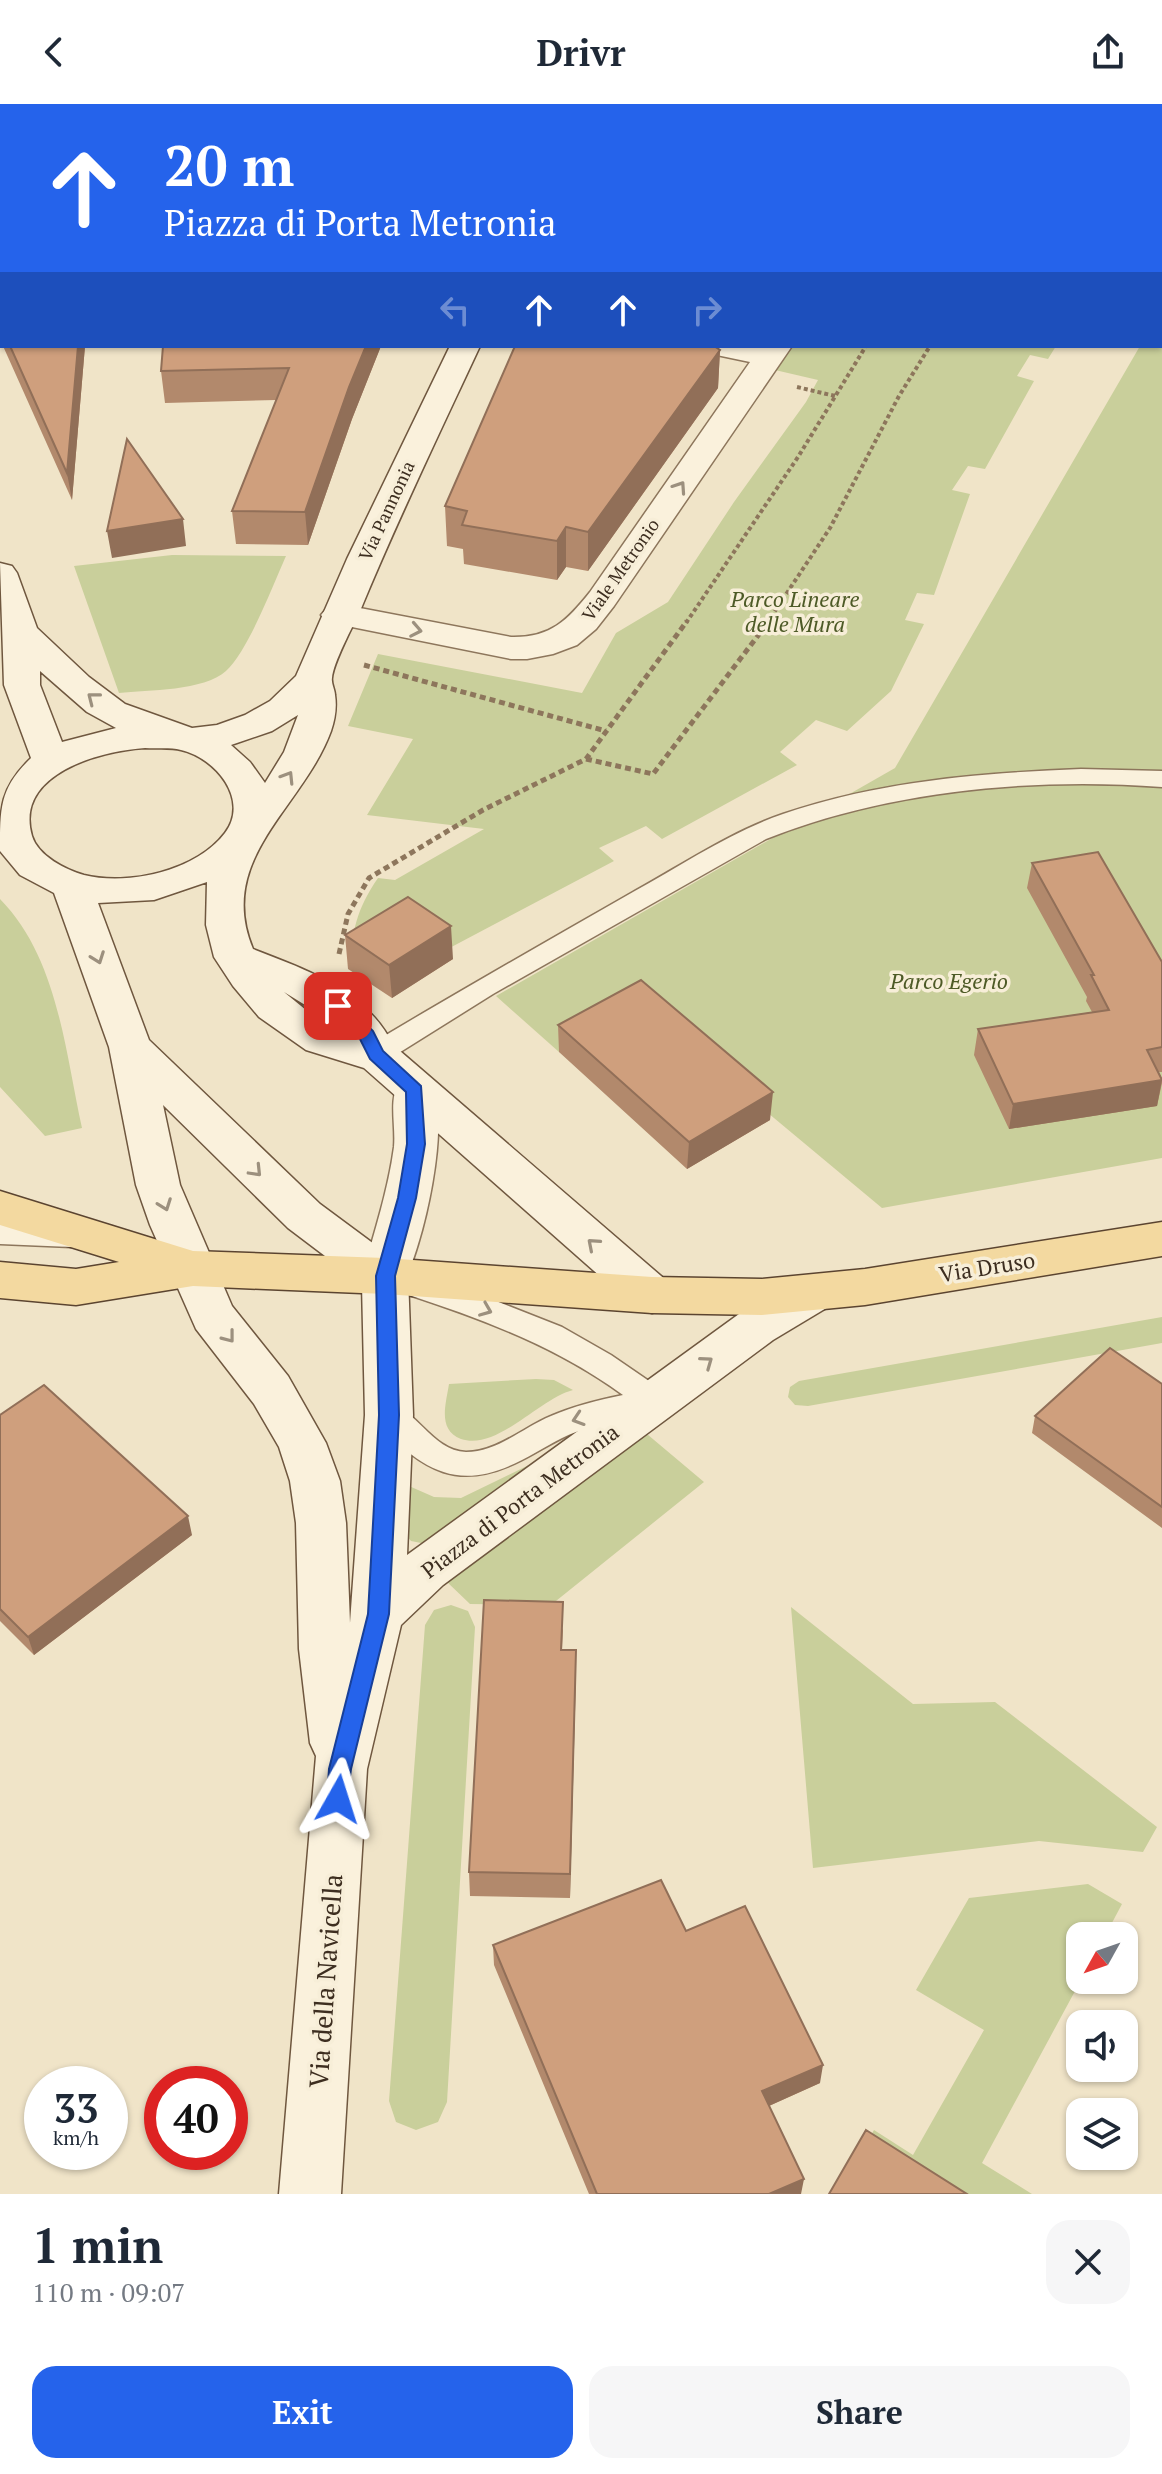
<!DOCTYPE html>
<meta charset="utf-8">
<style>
:root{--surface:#fff;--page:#f6f6f7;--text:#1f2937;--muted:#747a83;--accent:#2563eb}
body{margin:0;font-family:"PT Serif",serif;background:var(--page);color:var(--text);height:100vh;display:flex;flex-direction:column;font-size:30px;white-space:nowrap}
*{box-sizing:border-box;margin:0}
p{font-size:26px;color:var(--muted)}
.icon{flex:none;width:44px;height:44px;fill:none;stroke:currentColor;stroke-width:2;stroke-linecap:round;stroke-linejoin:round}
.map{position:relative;height:2090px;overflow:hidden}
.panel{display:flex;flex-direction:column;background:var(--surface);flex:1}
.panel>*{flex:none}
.hud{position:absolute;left:0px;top:0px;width:1162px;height:244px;box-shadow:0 2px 6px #0004;background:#2563eb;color:#fff;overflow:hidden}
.needle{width:52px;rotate:230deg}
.tools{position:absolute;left:1066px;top:1818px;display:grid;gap:16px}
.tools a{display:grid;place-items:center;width:72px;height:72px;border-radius:16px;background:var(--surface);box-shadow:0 2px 6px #0004;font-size:40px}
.speed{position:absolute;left:24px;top:1962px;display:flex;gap:16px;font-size:40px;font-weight:700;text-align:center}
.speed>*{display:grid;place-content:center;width:104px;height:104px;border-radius:50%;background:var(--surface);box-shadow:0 2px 6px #0004;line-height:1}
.speed small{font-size:20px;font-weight:400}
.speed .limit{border:12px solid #d22;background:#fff;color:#111}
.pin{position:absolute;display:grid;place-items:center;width:68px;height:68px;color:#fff;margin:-34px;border-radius:16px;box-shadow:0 4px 12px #0006}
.me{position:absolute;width:88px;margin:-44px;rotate:6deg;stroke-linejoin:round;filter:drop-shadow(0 0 6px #0008)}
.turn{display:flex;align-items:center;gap:28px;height:168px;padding:0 32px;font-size:36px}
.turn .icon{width:104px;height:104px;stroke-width:2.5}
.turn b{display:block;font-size:56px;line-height:68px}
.lanes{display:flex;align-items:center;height:76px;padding:0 32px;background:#0003;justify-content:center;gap:40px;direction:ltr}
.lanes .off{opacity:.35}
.round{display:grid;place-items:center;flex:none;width:84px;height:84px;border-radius:24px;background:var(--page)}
.summary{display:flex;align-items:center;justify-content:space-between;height:136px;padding:0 32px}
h1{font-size:48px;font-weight:600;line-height:60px}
.action{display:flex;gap:16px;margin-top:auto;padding:16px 32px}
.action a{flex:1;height:92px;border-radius:24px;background:var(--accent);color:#fff;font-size:32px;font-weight:600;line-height:92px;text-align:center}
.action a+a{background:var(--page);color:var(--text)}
header{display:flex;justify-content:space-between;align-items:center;height:104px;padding:0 32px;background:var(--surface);font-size:36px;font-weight:600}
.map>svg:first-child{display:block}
</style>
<header><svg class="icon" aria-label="back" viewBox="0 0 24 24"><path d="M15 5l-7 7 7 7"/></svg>Drivr<svg class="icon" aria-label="share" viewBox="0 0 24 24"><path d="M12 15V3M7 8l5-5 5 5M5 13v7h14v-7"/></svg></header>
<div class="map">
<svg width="1162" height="2090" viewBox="0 0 1162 2090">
<rect width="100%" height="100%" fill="#f0e4c8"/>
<path fill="#c9cf9b" d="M1162,204V1054L882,1104L641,903L559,948L496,892L895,664L1140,242H1160Z
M793,242H1056L1048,255L1030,251L1017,272L1034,277L985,365L968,362L952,386L970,390L934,491L917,489L905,516L924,520L891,587L847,627L816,616L780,648L797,661L662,735L646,722L599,744L614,757L442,848L410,827L348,865C353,826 356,806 378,774L395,776L484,725L367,711L413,635L348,622L378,550L582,589L616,529L668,498L734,398L806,298L818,276L775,266Z
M172,451L286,452C273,481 248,547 226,567C204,587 148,586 119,589L74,462Z
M0,795C58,854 65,947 82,1024L45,1032L0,983Z
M1162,1213V1239L808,1302L795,1301L788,1293L790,1283L799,1277Z
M536,1275L554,1276L573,1286C539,1295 497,1347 461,1335C437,1326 446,1300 449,1280Z
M641,1325L704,1378L551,1501L470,1500L446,1477Z
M533,1359L538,1360L426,1440L411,1437L406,1431L409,1382L434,1393L461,1394Z
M451,1501L468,1507L475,1523L447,1998L438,2018L416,2026L396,2018L389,1997L425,1521L434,1506Z
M791,1503L913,1600L995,1598L1157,1723L1143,1748L1039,1737L813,1764Z
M1088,1780L1122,1800L1105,1832H1080L1081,1876L982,2059L1032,2090H928L861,2048L874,2026L913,2051L984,1926L916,1886L969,1794Z"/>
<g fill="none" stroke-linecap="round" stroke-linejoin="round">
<defs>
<path id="lane" d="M1081,665L1162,667V683C1033,673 886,687 766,735L493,890L386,957L376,960L366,957L362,950L366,943C454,890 544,839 633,788C682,761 730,728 783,710C879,677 981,669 1081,665Z
M0,1118L71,1121L81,1124L85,1132L81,1140L71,1143L0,1140Z
M419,1172L496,1197L562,1223L611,1251L665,1288L669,1297L665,1306C637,1315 605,1317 576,1328C557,1335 540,1347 522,1356C458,1389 424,1367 378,1320L374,1311L378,1302C411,1291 428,1347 466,1348C497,1348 524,1323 551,1312C574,1302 598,1296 623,1291C557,1243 485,1216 409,1191L404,1183L409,1175Z"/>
<path id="street" d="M137,0H163V2H137Z
M703,242H792L614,502L596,525L577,541L553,550L527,555H511L327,518L321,511L327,504L339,500L511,533C550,534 567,517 590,488L750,258L707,249Z
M415,971L430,975C453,1014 423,1145 401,1184L385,1190L369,1184L362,1172C374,1129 388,1087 394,1043C396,1020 388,996 400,975Z"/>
<path id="secondary" d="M450,242H480C439,330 397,417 360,507C353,522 333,559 332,574C331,579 335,586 335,591C337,604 335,615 331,627C303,704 215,754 253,845C307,866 366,886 393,941L668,1178L675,1191L668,1204L652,1209L636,1204L364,964L306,946L259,913L233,882L214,853L206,821L207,778L154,796L98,799L149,936L320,1100L401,1160L408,1172L413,1311L407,1451L739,1210C767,1194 796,1167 828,1177L835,1190L828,1203L773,1236L443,1481L401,1521L367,1665L341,2090H279L316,1652L310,1639L299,1545L296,1419L290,1377L279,1343L254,1300L196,1225L150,1121L136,1081L109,943L54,789L20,771L0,747C0,702 0,684 31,654L4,581L0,459L12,462L17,469L37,524L89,573L125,600L192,624L217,621L245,611L270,597L296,572L347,455ZM40,567L87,608L116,624L62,638L40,581ZM298,611L284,648L265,679L250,658L231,641L272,627ZM145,644C157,645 170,643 181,646C216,654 250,696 225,729C196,767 128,782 84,771C66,766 38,752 32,732C14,670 99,647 145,644ZM284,888L323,912L336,925L312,911ZM163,1001L288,1124L362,1180L365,1311L350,1519L346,1419L340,1377L326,1339L288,1272L232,1202L180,1081Z"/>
<path id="primary" d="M0,1087L193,1147L385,1154L652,1173L762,1175L865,1165L1162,1118V1152L865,1201L762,1211L652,1209L385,1190L193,1182L76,1201L0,1194V1158L76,1165L119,1158L0,1121Z"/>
</defs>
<use href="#lane" stroke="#8d765c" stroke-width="3"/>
<use href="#street" stroke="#8d765c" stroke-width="3"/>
<use href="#secondary" stroke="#6f573f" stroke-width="3"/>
<use href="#primary" stroke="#5b4430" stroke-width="3"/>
<path stroke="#8d765c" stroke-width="4" stroke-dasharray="4 3" stroke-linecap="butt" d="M797,283L835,292
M686,519L798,353L866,242
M767,519L830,424L899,292L930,242"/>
<path stroke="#8d765c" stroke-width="5" stroke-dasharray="6 4" stroke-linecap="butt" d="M364,561L606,627
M586,655L653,670L769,517
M339,850L348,810L369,774L483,706L586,655L687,517"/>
<use href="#lane" fill="#faf1dc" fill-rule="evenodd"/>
<use href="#street" fill="#faf1dc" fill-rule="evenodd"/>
<use href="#secondary" fill="#faf1dc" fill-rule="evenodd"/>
<use href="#primary" fill="#f3d9a0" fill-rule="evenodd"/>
</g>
<path fill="#b2896c" d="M37,0H109V2H37Z
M0,66L2,70V240L0,236Z
M3,242H85L72,396Z
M381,242L352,315L308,441L236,440L232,407L276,296L165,299L161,267Z
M720,246L718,284L588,467L566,463L557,476L464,460L463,445L447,442L445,402Z
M1032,759L1162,858V968H1159L1162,975V979L1157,1002L1009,1025L974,951L978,925L1092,908L1086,897L1087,893L1027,784Z
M345,831L453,855L392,894L348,865Z
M558,921L770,1016L687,1065L559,948Z
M1162,1280V1424L1032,1329L1035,1312Z
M0,1311L192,1431L34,1551L0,1517Z
M563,1524L562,1546H576L570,1794L470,1792L469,1768Z
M686,1827L820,1979L769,2002L801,2090H589L494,1861L493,1841Z"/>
<path fill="#916f58" d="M898,0H911L910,2H896Z
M78,242H85L72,396L67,369Z
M366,242H381L352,315L308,441L305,408L349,283Z
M720,246L718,284L588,467V428Z
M183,415L186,442L112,454L107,427Z
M566,423V463L557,476V437Z
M451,822L453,855L392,894L389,861Z
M1162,976L1157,1002L1009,1025L1013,1000Z
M773,988L770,1016L687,1065L689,1038Z
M188,1412L192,1431L34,1551L28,1533Z
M576,1546V1571L570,1794V1770Z
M823,1961L820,1979L760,2006L762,1987Z
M804,2075L801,2090H769Z"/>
<path fill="#cf9f7d" stroke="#916f58" stroke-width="2" d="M37,0H96V2H37Z
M189,0H483L482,2H189Z
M622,0H898L896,2H622Z
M0,66L2,70V225L0,220Z
M10,242H78L67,369Z
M163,242H366L349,283L305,408L232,407L289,264L161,267Z
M515,242H714L720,246L588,428L566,423L557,437L462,421L467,407L445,402Z
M127,335L183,415L107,427Z
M1098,748L1162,858V943L1147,946L1162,976L1013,1000L978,925L1109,906L1091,871H1094L1032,759Z
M408,793L451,822L389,861L345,831Z
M641,876L773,988L689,1038L558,921Z
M1110,1244L1162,1280V1403L1035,1312Z
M44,1281L188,1412L28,1533L0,1505V1311Z
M484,1496L563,1498L561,1546H576L570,1770L469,1768Z
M661,1776L686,1827L745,1802L823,1961L762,1987L804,2075L769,2090H597L493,1841Z
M866,2026L967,2090H829Z"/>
<defs><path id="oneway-chevron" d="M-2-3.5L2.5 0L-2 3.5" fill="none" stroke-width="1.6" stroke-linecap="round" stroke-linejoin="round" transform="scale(2)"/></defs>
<g stroke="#9c907e">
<use href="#oneway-chevron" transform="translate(680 383) rotate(-56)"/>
<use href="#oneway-chevron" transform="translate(416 526) rotate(11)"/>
<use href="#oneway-chevron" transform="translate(93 594) rotate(-142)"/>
<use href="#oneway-chevron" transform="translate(288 673) rotate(-58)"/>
<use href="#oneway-chevron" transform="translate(98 854) rotate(70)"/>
<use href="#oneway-chevron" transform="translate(256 1067) rotate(46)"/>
<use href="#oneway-chevron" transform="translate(165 1101) rotate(70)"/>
<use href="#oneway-chevron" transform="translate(593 1140) rotate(-139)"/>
<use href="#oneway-chevron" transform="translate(486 1206) rotate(22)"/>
<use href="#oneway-chevron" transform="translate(229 1233) rotate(52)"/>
<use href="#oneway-chevron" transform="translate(707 1258) rotate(-36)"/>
<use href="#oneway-chevron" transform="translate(578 1315) rotate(162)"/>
</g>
<path fill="#2563eb" stroke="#184099" stroke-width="2" d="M338,896L344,898L373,927L383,947L421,982L425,1040L416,1094L395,1172L399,1311L389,1510L351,1665L346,1702L338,1705L330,1702L327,1695L329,1665L368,1510L379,1311L376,1172L398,1094L407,1040L406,988L370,955L360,935L332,906L329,902Z"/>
<g text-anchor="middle" stroke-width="7" stroke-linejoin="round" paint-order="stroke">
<g font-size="18" fill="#3d2e20" stroke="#f7eed8">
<text transform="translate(387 407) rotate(-65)" y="6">Via Pannonia</text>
<text transform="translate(621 466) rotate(-55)" y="6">Viale Metronio</text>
</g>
<g font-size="22" font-style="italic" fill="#4d5a26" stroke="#f7eed8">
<text x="795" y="503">Parco Lineare<tspan x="795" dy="25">delle Mura</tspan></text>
<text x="949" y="885">Parco Egerio</text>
</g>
<g font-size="22" fill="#3d2e20" stroke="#f7eed8">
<text transform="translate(987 1163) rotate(-9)" y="8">Via Druso</text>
<text transform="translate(520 1397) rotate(-37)" y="8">Piazza di Porta Metronia</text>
</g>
<g font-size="26" fill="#3d2e20" stroke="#f7eed8">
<text transform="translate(326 1877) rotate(-86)" y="9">Via della Navicella</text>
</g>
</g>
</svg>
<div class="tools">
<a><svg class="needle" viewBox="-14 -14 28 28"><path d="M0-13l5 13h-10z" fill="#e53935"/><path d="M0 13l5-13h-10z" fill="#747a83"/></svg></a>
<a><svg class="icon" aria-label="sound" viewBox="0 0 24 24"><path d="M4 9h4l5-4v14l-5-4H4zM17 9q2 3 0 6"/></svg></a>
<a><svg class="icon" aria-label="layers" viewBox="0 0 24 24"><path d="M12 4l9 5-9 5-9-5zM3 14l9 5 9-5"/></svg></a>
</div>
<div class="speed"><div>33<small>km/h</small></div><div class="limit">40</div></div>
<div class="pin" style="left:338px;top:902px;background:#d93025"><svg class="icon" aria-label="arrive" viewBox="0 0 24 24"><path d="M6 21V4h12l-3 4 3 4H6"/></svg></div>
<svg class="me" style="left:338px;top:1695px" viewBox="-20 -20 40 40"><path d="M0-17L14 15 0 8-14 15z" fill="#2563eb" stroke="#fff" stroke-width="4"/></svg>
<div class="hud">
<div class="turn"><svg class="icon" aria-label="ahead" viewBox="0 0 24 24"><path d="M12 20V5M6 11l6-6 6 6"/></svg><div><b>20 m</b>Piazza di Porta Metronia</div></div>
<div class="lanes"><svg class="icon off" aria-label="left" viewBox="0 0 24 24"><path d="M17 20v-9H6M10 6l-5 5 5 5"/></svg><svg class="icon" aria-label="ahead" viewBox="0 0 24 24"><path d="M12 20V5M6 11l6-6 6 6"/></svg><svg class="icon" aria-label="ahead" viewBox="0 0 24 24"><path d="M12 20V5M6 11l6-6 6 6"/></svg><svg class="icon off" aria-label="right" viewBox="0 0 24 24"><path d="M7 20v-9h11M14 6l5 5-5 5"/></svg></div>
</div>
</div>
<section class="panel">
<div class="summary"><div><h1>1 min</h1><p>110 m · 09:07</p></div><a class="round"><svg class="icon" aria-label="close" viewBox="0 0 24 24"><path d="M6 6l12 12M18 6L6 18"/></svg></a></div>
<div class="action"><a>Exit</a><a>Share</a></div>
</section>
